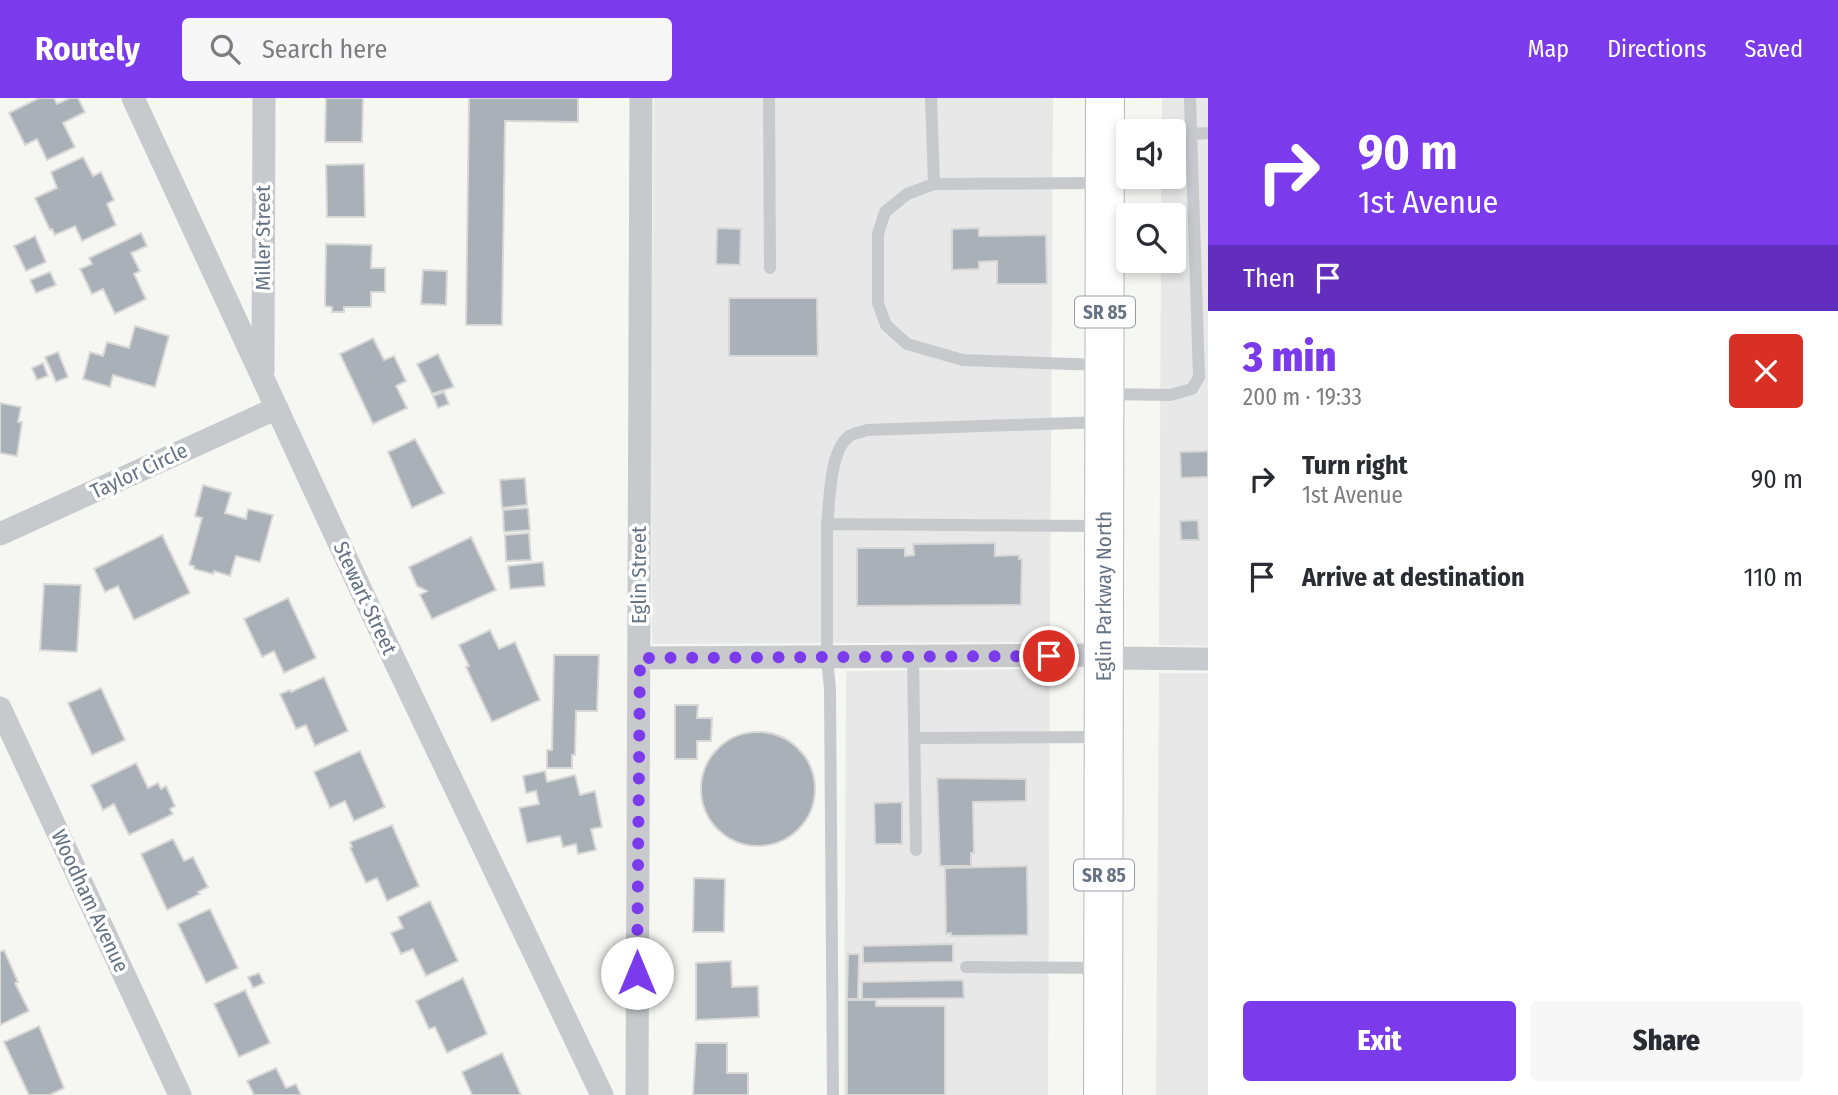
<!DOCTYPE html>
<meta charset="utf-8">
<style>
:root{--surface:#fff;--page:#f7f7f7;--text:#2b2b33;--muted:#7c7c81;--accent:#7c3aed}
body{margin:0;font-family:"Fira Sans Condensed",sans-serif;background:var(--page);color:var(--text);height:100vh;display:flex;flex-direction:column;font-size:26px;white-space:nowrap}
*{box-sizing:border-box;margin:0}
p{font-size:23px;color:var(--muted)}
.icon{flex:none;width:38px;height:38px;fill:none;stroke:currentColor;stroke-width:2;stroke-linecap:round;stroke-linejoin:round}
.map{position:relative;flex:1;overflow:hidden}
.details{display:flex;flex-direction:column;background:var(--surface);width:630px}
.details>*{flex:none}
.guide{background:#7c3aed;color:#fff;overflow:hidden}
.fabs{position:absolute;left:1116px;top:21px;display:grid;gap:14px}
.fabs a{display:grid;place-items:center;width:70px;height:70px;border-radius:7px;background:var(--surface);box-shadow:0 4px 10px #0003;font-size:35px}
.pin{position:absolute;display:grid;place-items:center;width:60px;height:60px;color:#fff;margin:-30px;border:4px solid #fff;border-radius:50%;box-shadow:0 2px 7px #0007}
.me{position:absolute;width:77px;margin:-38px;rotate:0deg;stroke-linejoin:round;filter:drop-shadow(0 0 5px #0008)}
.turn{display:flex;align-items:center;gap:24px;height:147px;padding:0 35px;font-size:32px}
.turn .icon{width:91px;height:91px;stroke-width:2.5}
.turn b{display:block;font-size:49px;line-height:60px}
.then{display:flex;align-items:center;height:66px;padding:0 35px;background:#0003;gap:14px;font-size:26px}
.round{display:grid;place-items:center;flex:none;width:74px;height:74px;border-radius:7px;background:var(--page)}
.head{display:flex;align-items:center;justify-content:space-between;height:119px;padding:0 35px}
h1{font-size:42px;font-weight:800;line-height:52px;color:var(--accent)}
.primary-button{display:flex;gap:14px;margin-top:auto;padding:14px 35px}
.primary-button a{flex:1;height:80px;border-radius:7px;background:var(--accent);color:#fff;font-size:28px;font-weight:800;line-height:80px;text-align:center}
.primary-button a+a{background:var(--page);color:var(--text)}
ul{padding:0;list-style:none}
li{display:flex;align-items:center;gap:21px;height:98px;padding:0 35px}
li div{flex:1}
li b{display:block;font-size:26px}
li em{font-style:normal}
header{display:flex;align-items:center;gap:42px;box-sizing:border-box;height:98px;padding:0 35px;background:var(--accent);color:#fff}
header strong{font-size:33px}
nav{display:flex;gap:38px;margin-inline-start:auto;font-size:24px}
.search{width:490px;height:63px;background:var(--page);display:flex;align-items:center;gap:18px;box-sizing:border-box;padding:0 24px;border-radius:7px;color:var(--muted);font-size:26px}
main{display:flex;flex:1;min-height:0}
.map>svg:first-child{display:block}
</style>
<header>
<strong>Routely</strong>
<div class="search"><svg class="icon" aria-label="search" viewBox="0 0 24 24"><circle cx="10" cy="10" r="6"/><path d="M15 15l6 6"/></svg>Search here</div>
<nav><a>Map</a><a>Directions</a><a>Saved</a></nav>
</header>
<main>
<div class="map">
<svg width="1208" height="997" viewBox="0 0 1208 997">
<rect width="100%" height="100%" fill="#f6f7f3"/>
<path fill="#e7e8e7" d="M654,0H1053L1050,544L652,546L651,290Z
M1162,0H1208V548L1159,547L1161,163H1174V117H1161V79H1174V33H1162Z
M1050,571L1048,997H844L846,573Z
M1159,575H1208V997H1156Z"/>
<path fill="#aab0b8" stroke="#d8d8d6" stroke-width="2" d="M39,0H54L57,6L70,0H78L85,14L63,25L75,49L47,62L37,41L25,47L9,15Z
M326,0H363L362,44H325Z
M469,0H578V24L505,23L502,227H466Z
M83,59L93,78L101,74L114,102L107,106L116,127L82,143L75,128L55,137L52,131L50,132L35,100L57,90L51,74Z
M364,66L365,119H327L326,67Z
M717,130L741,131L740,167L716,166Z
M979,130V138L1046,137L1047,186H997V163L979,164V171L952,172V131Z
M141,135L147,148L131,155L140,173L134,176L146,201L115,216L103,191L92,196L80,171L92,166L89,160Z
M35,138L46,164L26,173L14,148Z
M326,146L372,147L371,170H385V194H371V209H344V214H332V209L325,208Z
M423,172L447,173L446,207L421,206Z
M50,174L56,187L36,195L30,182Z
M729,200H817L818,258H729Z
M135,228L169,238L155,289L113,277L110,289L83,281L90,254L103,258L107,244L129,250Z
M373,240L384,262L394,258L406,283L396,288L407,310L373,326L340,256Z
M58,254L68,279L56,284L45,259Z
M438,256L454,289L432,296L417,266Z
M43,265L48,278L37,282L32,270Z
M444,294L449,306L438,310L433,298Z
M0,305L21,309L18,324H22L17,358L0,355Z
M415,341L444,395L412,410L388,354Z
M1208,353V379L1181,380L1180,354Z
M525,380L527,407L502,410L500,382Z
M203,387L231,395L225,415L246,421L248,411L273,417L260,464L236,458L230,478L214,473L213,476L194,471V468L189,467L202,420L195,418Z
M528,410L530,432L504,434L503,412Z
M1198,422L1199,442H1181L1180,423Z
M529,435L531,462L506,463L505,437Z
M162,437L190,495L134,522L118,488L105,494L94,471Z
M471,439L496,492L432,521L420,497L427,493L417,488L409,469Z
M995,445V458L1019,457V461H1022L1021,507L857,508V450H905V458L914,457L913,446Z
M543,464L545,488L510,491L508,468Z
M44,486L81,487L77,554L40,552Z
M288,500L316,560L284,575L274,553L262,559L244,521Z
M490,532L499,551L515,544L540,602L492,624L466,569L469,568L459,547Z
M554,557H599L597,613H576L575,657H572V670H547V652H552Z
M324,579L348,633L315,648L306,627L296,631L280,596L290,592L291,594Z
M101,590L125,642L92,657L68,605Z
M675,607H698L697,620H712L711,643H697V661H675Z
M701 691a57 57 0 1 1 114 0a57 57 0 1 1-114 0Z
M360,653L385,709L354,723L345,703L330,710L314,674Z
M136,665L148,690L158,685L161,691L166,688L175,708L170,711L173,716L129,737L114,706L103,712L91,687Z
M545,673L547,684L575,677L580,697L595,693L602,729L591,731L596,752L578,756L576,746L563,749L560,738L527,745L519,710L539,706L536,693L526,695L523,678Z
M937,680L1026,681V703L973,704L974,755H971V768H940Z
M902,704V746H875L874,705Z
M392,727L419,788L387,803L377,780L366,785L350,750L352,749L350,744Z
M173,741L184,763L193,759L208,789L198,794L200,796L167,812L141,756Z
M1027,768L1028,837L951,838V835L946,836L945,770Z
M694,780L725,781L724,834H693Z
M430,803L458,863L426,878L413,851L401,856L391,835L403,830L398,819Z
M210,811L238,870L206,885L178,826Z
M953,846V864L863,865V848Z
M4,852L18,884L15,885L29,913L0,927V854Z
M848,856H859L858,901H847Z
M731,863L732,889L758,888L759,919L696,922V865Z
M259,875L264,885L253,890L248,879Z
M463,880L487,936L447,955L435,929L429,931L416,903Z
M963,882L964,900L862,901V884Z
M245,892L270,945L239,959L214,906Z
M847,902H876V908H945V997H847Z
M39,928L64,990L50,997H29L4,944Z
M696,945H727V975H748V997H693Z
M502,955L521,997H472L462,974Z
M276,970L286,990L296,986L301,997H254L247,983Z"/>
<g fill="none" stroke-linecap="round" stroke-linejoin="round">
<defs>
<g id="highway">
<path id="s1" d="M1103,997L1105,0"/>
</g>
</defs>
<use href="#highway" stroke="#b7b9bd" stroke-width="40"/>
<path stroke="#c7c9cd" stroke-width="12" d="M769,0L770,170
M931,0L934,86
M1191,36L1208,35
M1100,267L963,262L907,246L886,227L878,205V136L885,114L907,96L934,86L1101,85
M1108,296L1170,297L1192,291L1199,279L1190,0
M827,426C830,403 829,350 851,337C855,335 862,334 867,332L1101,324
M913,559L916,752
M914,640L1099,639
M966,869L1100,870
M833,997L830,591L827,559V426L1099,428"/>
<path stroke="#c7c9cd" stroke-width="23" d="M133,0L360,490L602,997
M263,273L264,0
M0,436L277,310
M640,560L1104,557L1111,560L1208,561
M0,610L180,997
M637,997L641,0"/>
<use href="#highway" stroke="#fff" stroke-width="38"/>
</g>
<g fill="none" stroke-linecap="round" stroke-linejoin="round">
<path stroke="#7c3aed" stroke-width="12" stroke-dasharray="0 21.6" d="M637,875L640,560L1049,558"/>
</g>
<g text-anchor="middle" stroke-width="7" stroke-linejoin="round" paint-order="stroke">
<g fill="#fff" stroke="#939daa" stroke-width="2">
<rect x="1075" y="198.5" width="60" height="31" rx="5"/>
<rect x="1074" y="761.5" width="60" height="31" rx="5"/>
</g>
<g font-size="19" font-weight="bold" fill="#657385">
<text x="1105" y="221">SR 85</text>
<text x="1104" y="784">SR 85</text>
</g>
<g font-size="21" fill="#657385" stroke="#fff">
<text transform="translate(263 140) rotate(-90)" y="7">Miller Street</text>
<text transform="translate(139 373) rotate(-25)" y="7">Taylor Circle</text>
<text transform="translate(639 477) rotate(-90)" y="7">Eglin Street</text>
<text dy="7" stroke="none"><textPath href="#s1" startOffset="499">Eglin Parkway North</textPath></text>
<text transform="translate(365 500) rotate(65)" y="7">Stewart Street</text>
<text transform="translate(90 803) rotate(65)" y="7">Woodham Avenue</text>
</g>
</g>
</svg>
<div class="fabs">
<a><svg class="icon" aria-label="sound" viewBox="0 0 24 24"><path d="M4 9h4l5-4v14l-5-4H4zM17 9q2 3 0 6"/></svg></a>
<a><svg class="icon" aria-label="search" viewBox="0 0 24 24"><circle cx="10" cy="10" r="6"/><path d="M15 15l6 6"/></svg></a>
</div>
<div class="pin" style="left:1049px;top:558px;background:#d93025"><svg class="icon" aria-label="arrive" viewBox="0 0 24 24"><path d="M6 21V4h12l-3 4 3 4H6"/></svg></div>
<svg class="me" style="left:637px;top:875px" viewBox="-20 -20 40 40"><circle r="19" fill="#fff"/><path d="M0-13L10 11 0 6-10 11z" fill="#7c3aed"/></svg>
</div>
<section class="details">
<div class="guide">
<div class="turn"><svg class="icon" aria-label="right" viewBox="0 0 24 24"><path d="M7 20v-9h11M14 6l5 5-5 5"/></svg><div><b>90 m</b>1st Avenue</div></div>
<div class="then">Then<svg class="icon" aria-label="arrive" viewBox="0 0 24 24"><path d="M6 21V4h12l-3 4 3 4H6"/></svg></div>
</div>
<div class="head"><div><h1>3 min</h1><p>200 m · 19:33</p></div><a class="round" style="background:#d93025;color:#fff"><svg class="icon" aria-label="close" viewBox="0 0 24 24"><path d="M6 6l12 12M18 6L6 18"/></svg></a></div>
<ul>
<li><svg class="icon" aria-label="right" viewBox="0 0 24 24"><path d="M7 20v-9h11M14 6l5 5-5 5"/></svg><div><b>Turn right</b><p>1st Avenue</p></div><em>90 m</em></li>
<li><svg class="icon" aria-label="arrive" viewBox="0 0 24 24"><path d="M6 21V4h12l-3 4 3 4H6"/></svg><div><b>Arrive at destination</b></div><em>110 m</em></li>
</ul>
<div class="primary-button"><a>Exit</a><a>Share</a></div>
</section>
</main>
